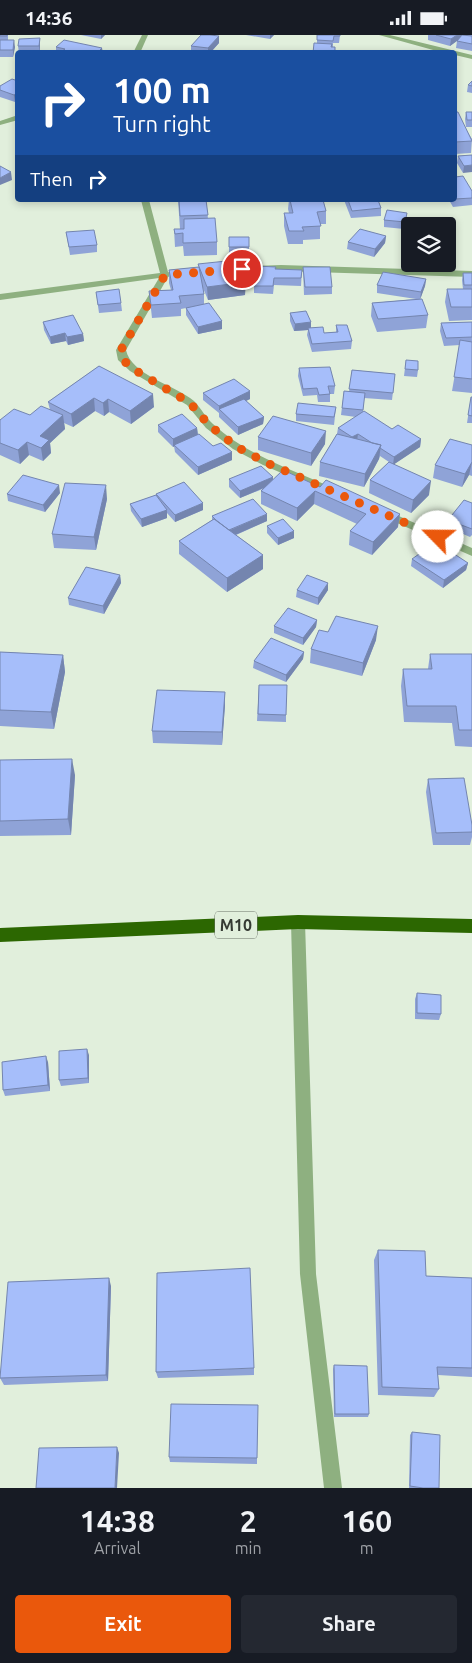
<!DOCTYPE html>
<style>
:root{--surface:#171b24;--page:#242831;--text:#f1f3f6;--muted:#9ea1a6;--accent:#ea580c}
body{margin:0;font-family:Ubuntu,sans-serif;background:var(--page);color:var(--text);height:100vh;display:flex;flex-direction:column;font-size:19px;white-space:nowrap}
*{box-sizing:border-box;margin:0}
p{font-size:16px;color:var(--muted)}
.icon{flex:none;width:28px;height:28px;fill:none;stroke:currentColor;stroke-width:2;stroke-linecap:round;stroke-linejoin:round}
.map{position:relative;height:1453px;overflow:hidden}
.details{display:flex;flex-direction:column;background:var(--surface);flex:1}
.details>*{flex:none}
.top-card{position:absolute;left:15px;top:15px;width:442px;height:152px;border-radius:5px;box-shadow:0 2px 8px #0003;background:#1a4fa0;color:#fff;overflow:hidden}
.tools{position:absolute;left:401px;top:182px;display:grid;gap:10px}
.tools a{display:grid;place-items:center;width:55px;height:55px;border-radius:5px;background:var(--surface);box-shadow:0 2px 8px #0003;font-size:25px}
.pin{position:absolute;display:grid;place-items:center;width:42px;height:42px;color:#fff;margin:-21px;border:2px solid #fff;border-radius:50%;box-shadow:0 1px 5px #0007}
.me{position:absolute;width:55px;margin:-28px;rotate:293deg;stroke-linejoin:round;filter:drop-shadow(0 0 4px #0008)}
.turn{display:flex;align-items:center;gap:18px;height:105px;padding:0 15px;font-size:22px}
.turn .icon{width:65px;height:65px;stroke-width:2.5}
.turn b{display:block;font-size:35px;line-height:42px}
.then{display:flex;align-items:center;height:48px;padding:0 15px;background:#0003;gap:10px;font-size:19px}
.eta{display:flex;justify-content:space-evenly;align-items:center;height:85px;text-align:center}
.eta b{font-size:30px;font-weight:700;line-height:35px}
.cta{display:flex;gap:10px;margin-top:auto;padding:10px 15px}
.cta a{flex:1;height:58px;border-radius:5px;background:var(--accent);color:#fff;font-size:20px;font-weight:700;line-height:58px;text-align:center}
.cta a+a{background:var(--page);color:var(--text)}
.status{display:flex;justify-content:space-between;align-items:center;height:35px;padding:0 25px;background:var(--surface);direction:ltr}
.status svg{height:14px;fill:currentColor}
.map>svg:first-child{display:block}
</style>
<div class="status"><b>14:36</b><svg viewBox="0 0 49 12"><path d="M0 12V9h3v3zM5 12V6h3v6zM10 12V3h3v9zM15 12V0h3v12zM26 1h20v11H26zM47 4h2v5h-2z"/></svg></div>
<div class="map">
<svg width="472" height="1453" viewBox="0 0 472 1453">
<rect width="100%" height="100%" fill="#e1efdc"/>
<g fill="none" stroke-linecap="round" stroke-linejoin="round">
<path fill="#8eb080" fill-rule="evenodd" d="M142,0H148L140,18H133Z
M379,0H390L472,20V24L455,20V18H444Z
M18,80V85L0,90V86Z
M141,165H149L168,237L174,239L168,242L126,315C131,340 175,350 194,366C201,373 206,383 213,389C248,421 295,436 338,455L339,457L338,459H330L263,430L233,414L206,393L187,370L130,336L118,325L116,315L159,243L0,265V259L160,238Z
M281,230L472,236V242L281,236L225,238L221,235L225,232Z
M385,475L472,513V521L381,481L380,479L381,477Z
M298,881L303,883L305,887L316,1239L342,1453H324L300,1239L291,887L293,883Z"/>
<path fill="#2c6701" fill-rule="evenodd" d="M298,880L472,884V898L298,894L0,907V893Z"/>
</g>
<path fill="#8fa3d7" d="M0,0H8V5L15,12L13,22H0Z
M81,0H105L101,4Z
M246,0H274L270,4Z
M317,0H340L339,8H333V12H335V18H313L317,8Z
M428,0H472V16L456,13L457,6L450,11L428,5Z
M219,1V8L210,18L191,17V11Z
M40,3V17L19,18L18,11Z
M56,12L103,18H56Z
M18,46L15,67L0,62V51Z
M468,50L472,51V58L467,57Z
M455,77L472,104L471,118L455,119Z
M466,77H472V92H466L465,84Z
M472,120L463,138L457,128L458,121Z
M455,142L472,156V170L453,172L449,165H455Z
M178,165H206L208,184L217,207V220L184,221L183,211L175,212L174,194H180Z
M289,165H323L326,176V189H320V204L303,205V209H288L284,191V178H289L288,174Z
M344,165H378L381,173V181L351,183Z
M407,178L404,194L384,192V185Z
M66,197L97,210V217L70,220Z
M386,201L385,208L374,222L347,214L348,207Z
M229,202H249V220H229Z
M198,229L245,260L208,265L203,253L204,259V269L222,286V294L198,299L186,280V273L181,274V281L152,283L149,256L171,255L169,248V235L199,232Z
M303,232L332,252V259L304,260Z
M275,234L302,235L301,251L274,250L273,259L254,258V251Z
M463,238H472V285L449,286L445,267L447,254H463L462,245Z
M426,244L425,251L420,264L428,280L426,293L377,297L371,281L372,268L416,264L377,258V250Z
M96,257L121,268L122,276L99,278Z
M290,278L311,287V293L324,298L336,297V290L352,306L351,314L312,317L307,300L308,295L294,296L290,286Z
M43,287L83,299L84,306L68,310L66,306L51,309L44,295Z
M472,287V358L452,356L460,310L444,311L440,296L441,288Z
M406,325L418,335L417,342L404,341Z
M99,331L154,372L131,389L109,377L104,381L95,376L73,392L64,388L65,394L50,408L51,418L43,426L29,420L20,429L0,420V385L30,380L50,375L48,367Z
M299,333L335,351L334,359H330V367H318L317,360L303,361L298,341Z
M352,335L395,339L392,365L364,363L363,377L392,394L421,404L420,412L394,429L429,460L411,478L369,458L370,445L389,427L380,421L379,424L364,452L319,441L320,427L337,399L338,393L356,382L341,380L344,356L349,357Z
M250,356V364L246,366L264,382L263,389L238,400L219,382V378L203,365V358Z
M471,362H472V388H467Z
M336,372L334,390L296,386V379Z
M158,390L197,393L198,400L213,411L232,417V425L198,440L175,417L174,411L173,412L158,397Z
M258,402L325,409L311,431L258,415Z
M472,410V441L469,440L462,452L433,443L435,430Z
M283,435L398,492L372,520L349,510L350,496L357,489L314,469L297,486L261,469V456L265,453L240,463L229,452V444L273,442V445Z
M60,458L45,477L8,466L7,459Z
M156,459L203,475L175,487L167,478V483L142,492L131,476L130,469L156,460Z
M107,464L96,515L54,513L52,499Z
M472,468V500L470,502L447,492L448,485Z
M212,481L267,486L236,500L263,520V534L227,557L179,519V506L212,485Z
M267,491L294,503L278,510L267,498Z
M412,524L468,528L466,535L443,553L411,531Z
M120,540L121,548L104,579L69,570L68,563Z
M297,555H328L318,570L296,562Z
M317,585L316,592L303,610L274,598V591Z
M328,597L376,605L362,641L310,628L311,614Z
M0,617L63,620L65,637L54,694L0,691Z
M304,617L303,624L286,647L253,633L254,626Z
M430,619H472V712L455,711L452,688L404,687L401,651L403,634H428Z
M259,650L286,680V687L257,686Z
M225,657V670L222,710L153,708L152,696Z
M0,725L75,740L71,800L0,801Z
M428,744L472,790V802L470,810H433L426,757Z
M417,958L441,979L439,985L415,984V964Z
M89,1020V1048L61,1051L59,1045Z
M48,1027L50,1056L5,1061L3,1055Z
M378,1215L426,1241L472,1243V1342L438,1340L439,1354L434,1362L378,1360L374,1225Z
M111,1251L108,1346L4,1350L0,1343Z
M334,1330L369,1379L368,1382H334L333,1334Z
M254,1333V1340L158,1343L156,1337Z
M412,1397L439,1453H409L410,1400Z
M169,1422L257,1423V1429L170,1427Z"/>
<path fill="#7485af" d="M101,0H105L101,4Z
M270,0H274L270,4Z
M457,0H465L450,11L451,4Z
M219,1V8L210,18H208V13Z
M40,3V17L39,11Z
M14,5L15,12L13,22V15Z
M102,13L103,18H97Z
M18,58V65L15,67L14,60Z
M472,130V137L463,138L464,131Z
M11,137L12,145L0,150V143Z
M386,201L385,208L374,222L375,214Z
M426,244L425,251L420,265L421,257Z
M246,247L245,260L208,265L207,252Z
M222,286V294L198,299V292Z
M311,287V294L308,293V295L294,296L295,289Z
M65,298L66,306L51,309L50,302Z
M83,299L84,306L68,310L67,302Z
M250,356V364L222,377L219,374V378V371Z
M153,359L154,372L131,389L130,376Z
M94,363L95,376L73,392L71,379Z
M108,364L109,377L104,381L103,368Z
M63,380L65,394L50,408L51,418L43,426L41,413L40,401Z
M264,382L263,389L238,400V392Z
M197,393L198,401L173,412V404Z
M326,396L325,409L311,431V418Z
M358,399L357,406L351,410L352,402Z
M421,404L420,412L393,430L394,422Z
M27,407L29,420L20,429L18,415Z
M381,410L379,424L364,452L365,439Z
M232,417V425L198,440V432Z
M472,427L469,440L462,452L465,439Z
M273,442V449L240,463V456Z
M431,446L429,460L411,478L413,465Z
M59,450L60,458L45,477L43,470Z
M106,450L107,464L96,515L94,502Z
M315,456L314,469L297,486V473Z
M203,468V475L175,487V480Z
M167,475V483L142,492L141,484Z
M267,479V486L226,504V497Z
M400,479L398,492L372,520L373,507Z
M294,496V503L278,510V503Z
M263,520V534L227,557V543Z
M468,528L466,535L443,553L444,545Z
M120,540L121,548L104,579L103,571Z
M328,548V555L318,570V563Z
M317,585L316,592L303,610V603Z
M378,591L376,605L362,641L363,628Z
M304,617L303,624L286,647V640Z
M63,620L65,637L54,694L51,677Z
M225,657V670L222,710V697Z
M72,724L75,740L71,800L68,784Z
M87,1014L89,1020V1048L88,1043Z
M46,1021L48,1027L50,1056L48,1050Z
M109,1243L111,1251L108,1346L106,1340Z
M117,1412L119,1418L117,1453H115Z"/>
<path fill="#a6befa" stroke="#7485af" d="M0,0H7V1H0Z
M201,0H210L219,1L208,13L191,11Z
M317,0H340V1H334L333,6L317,5Z
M436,0H457L451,4Z
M462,0L472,1V9L457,6Z
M40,3L39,11H18L19,4Z
M0,5H14L13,15H0Z
M64,5L102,13L97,18H60L65,14L56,12Z
M314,8L332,9L331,12H335V16H331L330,18H313Z
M184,16L185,18H174Z
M12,44L18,46V58L14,60L0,55V51Z
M472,46V51L468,50Z
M455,77H458L472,106L455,107Z
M466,77H472V85H467Z
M472,120V130L464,131L458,121Z
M0,131L11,137L0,143Z
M463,141L472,156V163L455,164V142Z
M179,165H206L208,180L180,181Z
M290,165H323L326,176L317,177L321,191L302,192L304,196H289L284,178H293Z
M348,165H378L381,173L352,176Z
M387,175L407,178L405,187L384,185Z
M215,183L217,207L183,208V198L175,199L174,194H184V184Z
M360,194L386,201L375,214L348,207Z
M94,195L97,210L69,212L66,197Z
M229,202H249V212H229Z
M236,225L246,247L207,252L198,229Z
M256,231L276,232L275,234L302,235L301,243H274L273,251H254Z
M199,232L204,259L179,261L181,268L151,270L149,256L173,255L169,235Z
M303,232H330L332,252H305Z
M383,237L426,244L421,257L377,250Z
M463,238H472V250H464Z
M119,254L121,268L98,270L96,257Z
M447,254H472V272H451Z
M422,264L428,280L378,284L372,268Z
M209,268L222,286L198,292L186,273Z
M306,276L311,287L295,289L290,278Z
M73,280L83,299L67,302L65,298L50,302L43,287Z
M472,287V302L446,303L441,288Z
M336,290H347L352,306L312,309L308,293L323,292L324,298L338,297Z
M460,305L472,307V344L454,342Z
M406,325L418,326V335L405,334Z
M99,331L153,359L130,376L108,364L103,368L94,363L71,379L48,367Z
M330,332L335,351H328L330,359L319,360L317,353L303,354L299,333Z
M352,335L395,339L393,358L349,354Z
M234,344L250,356L219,371L203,358Z
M344,356L365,358L363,375L342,373Z
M471,362H472V381L468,380Z
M244,364L264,382L238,392L219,374Z
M298,368L336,372L334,382L296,379Z
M41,371L63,380L40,401L49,405L41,413L27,407L18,415L0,408V385L14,374L30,380Z
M364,376L392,394L398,390L421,404L394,422L380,413L381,410L372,408L358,399L352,402L338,393Z
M182,379L197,393L173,404L158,390Z
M273,381L326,396L311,418L258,402Z
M199,399L213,411L221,408L232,417L198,432L174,410Z
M337,399L381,410L365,439L320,427Z
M450,404L472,410V427L465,439L435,430Z
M389,427L431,446L413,465L370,445Z
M261,431L273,442L240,456L229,444Z
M283,435L320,452L326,445L400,479L373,507L350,496L366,479L315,456L297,473L261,456Z
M23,440L59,450L43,470L7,459Z
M184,447L203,468L175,480L156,459Z
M65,448L106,450L94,502L52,499Z
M156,460L167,475L141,484L130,469Z
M253,464L267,479L229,495L216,485L212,481Z
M464,465L472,468V494L448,485Z
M214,484L263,520L227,543L179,506Z
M283,484L294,496L278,503L267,491Z
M436,507L468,528L444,545L412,524Z
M86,532L120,540L103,571L68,563Z
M307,540L328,548L318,563L297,555Z
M288,573L317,585L303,603L274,591Z
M336,581L378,591L363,628L311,614L319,595L328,597Z
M271,603L304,617L286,640L254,626Z
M0,617L63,620L51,677L0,675Z
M430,619H472V695H459L456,671H407L403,634H432Z
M259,650H287L286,680L258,679Z
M157,655L225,657L222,697L152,696Z
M72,724L68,784L0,786V725Z
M464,743L472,790V797L436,798L428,744Z
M417,958L441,960V979L417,978Z
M87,1014L88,1043L59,1045V1016Z
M46,1021L48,1050L3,1055L2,1027Z
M378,1215L425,1216L426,1241L472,1243V1333L437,1332L439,1354L382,1352Z
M250,1233L254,1333L156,1337L157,1238Z
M109,1243L106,1340L0,1343L8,1247Z
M334,1330L367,1331L369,1379H335Z
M171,1369L258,1370L257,1423L169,1422Z
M412,1397L440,1400L439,1453H423L410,1451Z
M117,1412L115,1453H36L39,1413Z"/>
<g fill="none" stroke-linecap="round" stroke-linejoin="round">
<path stroke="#ea580c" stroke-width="9" stroke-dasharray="0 16.2" d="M242,234L165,240L121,315L123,325L133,334L190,368L209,390L237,412L267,428L438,502"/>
</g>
<g text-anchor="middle" stroke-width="4" stroke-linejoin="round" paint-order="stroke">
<rect fill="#e1efdc" stroke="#697066" stroke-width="1" x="215" y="876.5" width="42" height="27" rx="4"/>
<g font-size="16" font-weight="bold" fill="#353a33">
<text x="236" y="896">M10</text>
</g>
</g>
</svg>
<div class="tools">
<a><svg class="icon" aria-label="layers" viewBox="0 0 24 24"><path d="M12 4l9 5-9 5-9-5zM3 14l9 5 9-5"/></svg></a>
</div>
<div class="pin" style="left:242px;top:234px;background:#d93025"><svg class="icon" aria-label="arrive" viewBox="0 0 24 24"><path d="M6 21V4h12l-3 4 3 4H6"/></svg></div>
<svg class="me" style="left:438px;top:502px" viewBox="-20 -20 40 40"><circle r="19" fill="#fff"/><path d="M0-13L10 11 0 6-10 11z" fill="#ea580c"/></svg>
<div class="top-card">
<div class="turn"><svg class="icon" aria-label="right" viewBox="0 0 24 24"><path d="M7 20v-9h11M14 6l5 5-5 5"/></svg><div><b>100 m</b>Turn right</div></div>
<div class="then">Then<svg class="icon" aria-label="right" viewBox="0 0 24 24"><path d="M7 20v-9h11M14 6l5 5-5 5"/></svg></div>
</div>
</div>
<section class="details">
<div class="eta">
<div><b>14:38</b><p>Arrival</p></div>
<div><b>2</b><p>min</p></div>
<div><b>160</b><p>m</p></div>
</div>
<div class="cta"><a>Exit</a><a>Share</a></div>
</section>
